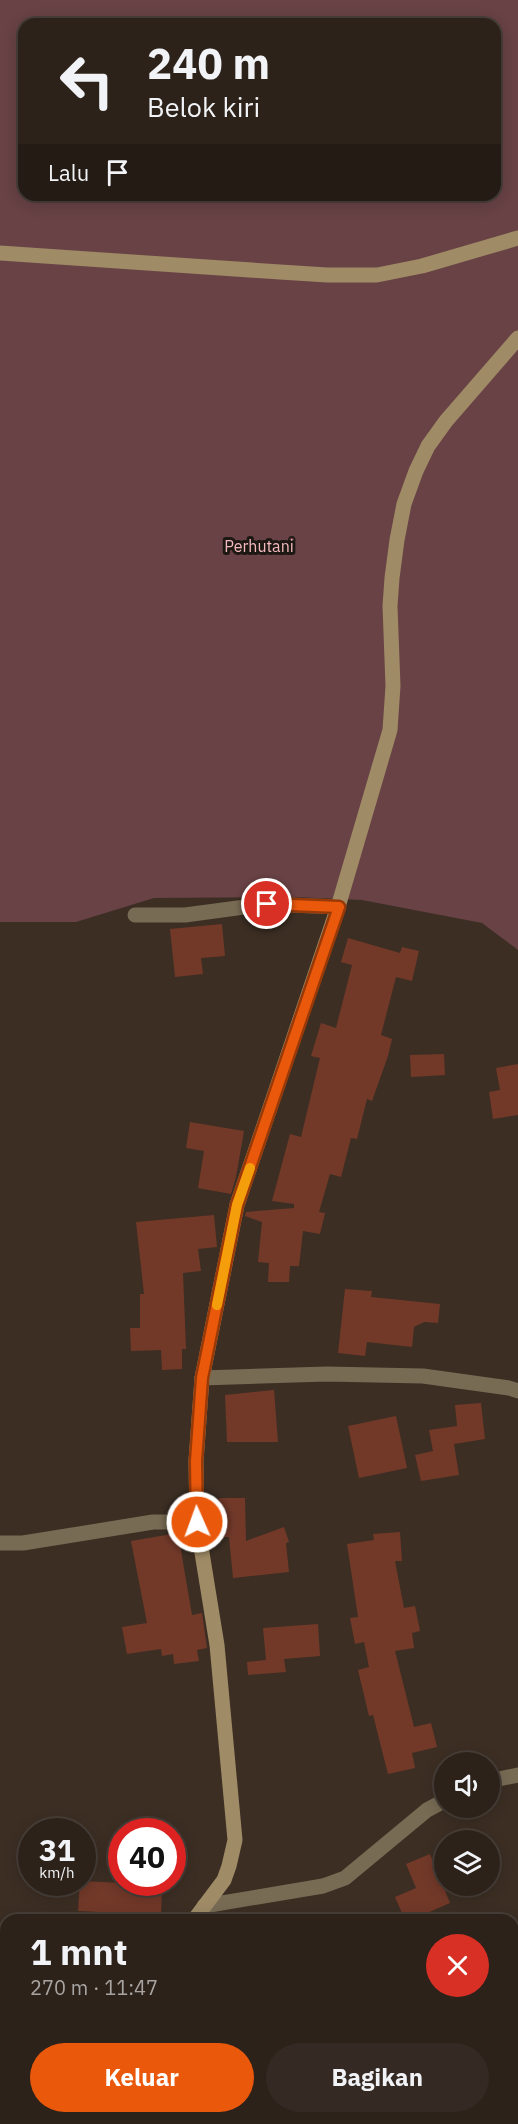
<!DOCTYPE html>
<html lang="id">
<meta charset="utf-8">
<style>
:root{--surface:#2d221a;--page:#352a23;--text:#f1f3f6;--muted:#a7a4a2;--line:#483f39;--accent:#ea580c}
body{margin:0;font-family:"IBM Plex Sans",sans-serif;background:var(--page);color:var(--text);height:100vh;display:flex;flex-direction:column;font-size:22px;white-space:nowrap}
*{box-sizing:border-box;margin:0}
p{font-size:20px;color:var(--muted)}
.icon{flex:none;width:33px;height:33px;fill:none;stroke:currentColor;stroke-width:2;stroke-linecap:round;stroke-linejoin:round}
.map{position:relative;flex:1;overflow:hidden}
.details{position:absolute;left:0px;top:1914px;width:519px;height:210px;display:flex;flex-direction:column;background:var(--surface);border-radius:18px 18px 0 0;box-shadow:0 3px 15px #0003,0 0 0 2px var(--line)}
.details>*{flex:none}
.top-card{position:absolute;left:18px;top:18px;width:483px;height:183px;border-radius:18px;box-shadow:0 3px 15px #0003,0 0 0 2px var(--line);background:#2d221a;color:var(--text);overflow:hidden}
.tools{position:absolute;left:434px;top:1752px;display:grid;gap:12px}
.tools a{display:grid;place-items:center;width:66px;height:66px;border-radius:50%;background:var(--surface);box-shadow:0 3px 15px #0003,0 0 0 2px var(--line);font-size:30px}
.speed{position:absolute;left:18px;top:1818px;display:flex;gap:12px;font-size:30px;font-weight:700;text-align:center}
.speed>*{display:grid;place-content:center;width:78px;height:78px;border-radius:50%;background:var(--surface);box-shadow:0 3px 15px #0003,0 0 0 2px var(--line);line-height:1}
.speed small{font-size:15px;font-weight:400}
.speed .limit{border:9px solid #d22;background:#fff;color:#111}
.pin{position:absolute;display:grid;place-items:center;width:51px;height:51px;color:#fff;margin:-26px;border:3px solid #fff;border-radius:50%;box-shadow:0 2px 6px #0007}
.me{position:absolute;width:66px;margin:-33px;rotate:358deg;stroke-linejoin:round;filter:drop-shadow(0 0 4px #0008)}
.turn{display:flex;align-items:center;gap:21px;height:126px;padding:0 30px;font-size:27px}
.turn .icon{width:78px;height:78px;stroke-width:2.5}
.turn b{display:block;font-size:42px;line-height:51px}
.then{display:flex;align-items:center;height:57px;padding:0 30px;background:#0003;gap:12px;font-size:22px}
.round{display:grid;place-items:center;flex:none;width:63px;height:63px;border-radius:32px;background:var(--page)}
.headline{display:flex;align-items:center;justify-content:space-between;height:102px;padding:0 30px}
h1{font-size:36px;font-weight:700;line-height:45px}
.action{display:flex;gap:12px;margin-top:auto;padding:12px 30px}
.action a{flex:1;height:69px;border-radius:36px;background:var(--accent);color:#fff;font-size:24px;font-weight:700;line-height:69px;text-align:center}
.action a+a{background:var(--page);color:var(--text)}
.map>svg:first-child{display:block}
</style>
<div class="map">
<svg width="518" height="2124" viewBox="0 0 518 2124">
<rect width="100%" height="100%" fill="#3c2e23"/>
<path fill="#684245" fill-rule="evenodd" d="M0,0H518V950L482,923L362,900L295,897L154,898L76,922H0ZM24,24H495V195H24Z"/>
<path fill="#723929" d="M222,924L225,956L201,958L203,974L175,977L170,929Z
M348,938L400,953L402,947L419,951L412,981L396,977L381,1035L392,1039L388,1056L372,1101L367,1099L357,1139L351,1138L341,1177L330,1174L319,1212L325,1213L320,1234L303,1231L299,1266H290L289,1282H268L269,1263L258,1262L262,1222L245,1216L246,1212L294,1208V1204L272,1201L290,1134L301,1137L320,1058L311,1056L321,1023L336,1028L352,965L341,962Z
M444,1054L445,1075L411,1077L410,1055Z
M518,1064V1115L493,1119L489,1092L500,1090L496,1068Z
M190,1122L244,1131L236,1177L231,1194L198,1188L204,1151L186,1148Z
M214,1215L217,1247L198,1249L201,1271L183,1273L186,1349H182V1369L162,1370L161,1350L131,1351L130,1328H140V1294H144L136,1222Z
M345,1289L372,1291L371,1297L440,1304L438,1323L424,1322L414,1327L412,1347L367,1342L365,1356L338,1353Z
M274,1390L278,1442H227L225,1395Z
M481,1403L485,1439L454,1444L459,1475L421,1481L415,1455L433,1451L429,1430L457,1426L455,1405Z
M396,1416L407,1468L359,1478L348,1426Z
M219,1498H245L246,1541L284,1527L289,1542L286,1543L289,1572L233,1578L229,1537H220Z
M400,1532L402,1561H395L404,1608L415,1606L420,1631L412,1633L414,1648L395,1651L414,1727L431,1723L437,1747L412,1753L415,1768L388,1774L373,1715L369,1716L358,1670L369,1667L364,1642L355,1644L350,1618L358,1617L347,1544L374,1540L373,1534Z
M178,1533L192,1615L202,1613L207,1648L197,1650L199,1661L174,1664L173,1654L162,1656L161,1649L127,1654L122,1627L147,1623L131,1541Z
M318,1624L320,1656L284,1659L286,1672L248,1675L247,1662L266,1660L263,1628Z
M430,1854L450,1903L411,1920H405L395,1897L416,1888L406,1864Z
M82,1881L162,1885L161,1915L78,1911L80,1882Z"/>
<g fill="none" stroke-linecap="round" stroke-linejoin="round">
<path stroke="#786b54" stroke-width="15" d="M135,915H185L267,904L338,907
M202,1378L327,1374L423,1376L509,1388L518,1391
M0,1543H23L153,1522H197
M489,1781L518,1775
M204,1906L323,1886L345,1878L427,1810L444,1801
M0,2071L6,2072"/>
<path stroke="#9f8b66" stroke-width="15" d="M0,253L280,272L327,275H377L422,266L518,238
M194,1920L224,1880L229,1866L235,1840L217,1645L197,1522L196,1461L202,1378L237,1205L338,907L390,730L393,686L390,606L392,578L397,540L404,504L416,471L428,446L446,421L518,338
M103,2118V2124"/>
</g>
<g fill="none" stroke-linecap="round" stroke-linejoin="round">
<defs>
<path id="route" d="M197,1522L196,1461L202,1378L237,1205L339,907L267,904"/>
</defs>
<use href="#route" stroke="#983908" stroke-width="15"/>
<use href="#route" stroke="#ea580c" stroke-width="10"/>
<path stroke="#f59e0b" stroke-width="10" d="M217,1305L237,1205L250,1168"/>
</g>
<g text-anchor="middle" stroke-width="6" stroke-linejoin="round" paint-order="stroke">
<g font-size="16" fill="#f5babe" stroke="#1e1813">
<text x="259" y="552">Perhutani</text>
</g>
</g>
</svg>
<div class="tools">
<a><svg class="icon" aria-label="sound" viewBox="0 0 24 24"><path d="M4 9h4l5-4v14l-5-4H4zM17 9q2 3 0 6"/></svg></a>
<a><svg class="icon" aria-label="layers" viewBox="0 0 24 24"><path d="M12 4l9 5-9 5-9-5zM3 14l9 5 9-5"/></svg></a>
</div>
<div class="speed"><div>31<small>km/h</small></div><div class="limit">40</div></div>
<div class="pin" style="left:267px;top:904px;background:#d93025"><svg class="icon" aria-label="arrive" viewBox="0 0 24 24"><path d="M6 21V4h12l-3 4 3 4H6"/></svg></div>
<svg class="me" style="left:197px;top:1522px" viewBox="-20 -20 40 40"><circle r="17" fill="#ea580c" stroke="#fff" stroke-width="3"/><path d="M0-11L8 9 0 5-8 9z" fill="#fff"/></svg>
<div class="top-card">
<div class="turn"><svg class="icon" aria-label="left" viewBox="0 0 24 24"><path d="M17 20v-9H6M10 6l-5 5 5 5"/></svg><div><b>240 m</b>Belok kiri</div></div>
<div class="then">Lalu<svg class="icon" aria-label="arrive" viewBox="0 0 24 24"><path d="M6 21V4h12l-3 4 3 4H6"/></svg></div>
</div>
<section class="details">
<div class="headline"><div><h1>1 mnt</h1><p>270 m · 11:47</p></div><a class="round" style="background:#d93025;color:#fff"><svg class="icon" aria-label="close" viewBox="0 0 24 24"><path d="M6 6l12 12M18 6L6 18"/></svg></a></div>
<div class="action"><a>Keluar</a><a>Bagikan</a></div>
</section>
</div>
